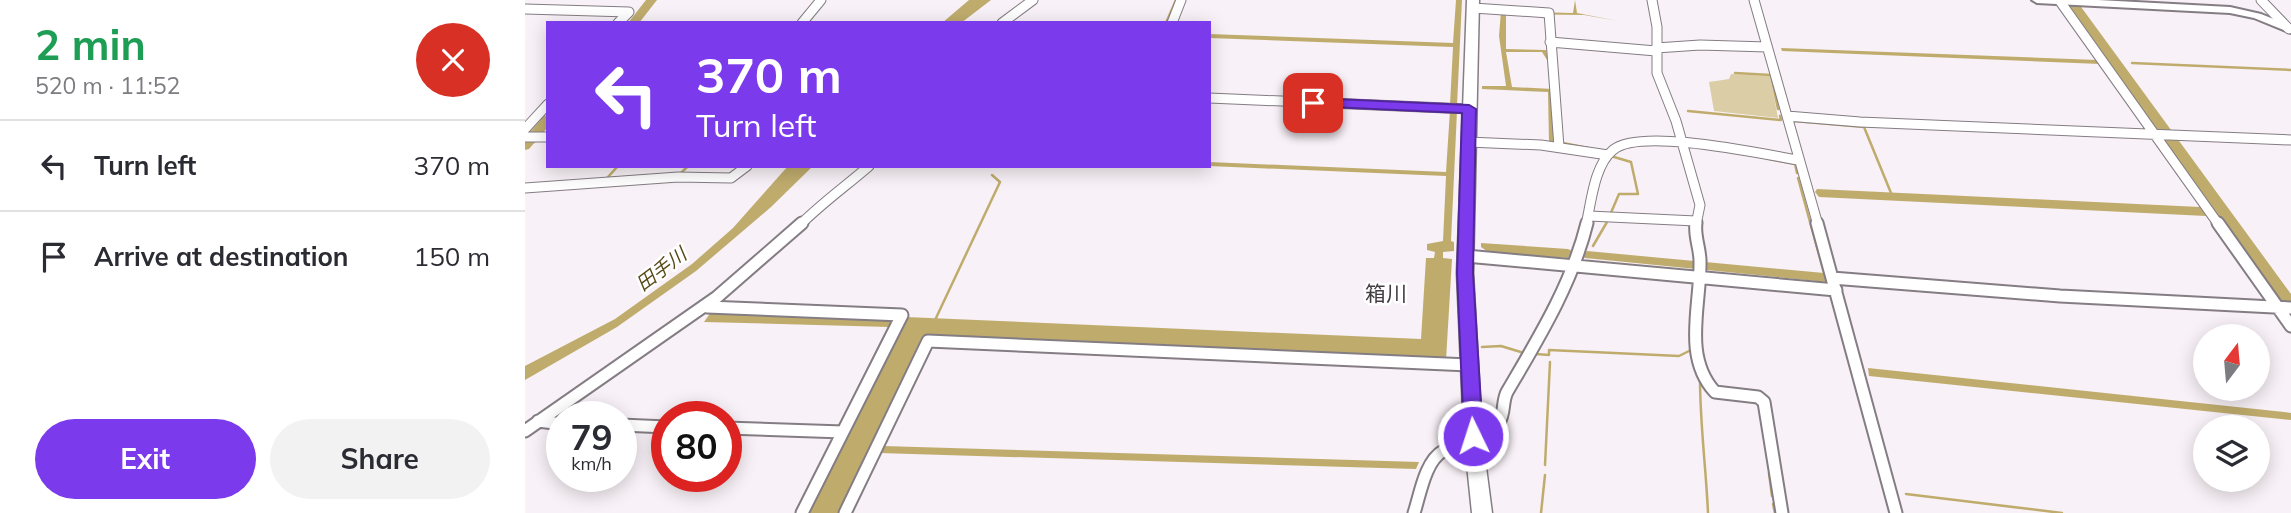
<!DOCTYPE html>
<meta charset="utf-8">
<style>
:root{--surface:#fff;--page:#f2f2f3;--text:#2b2b33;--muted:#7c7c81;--line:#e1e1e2;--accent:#7c3aed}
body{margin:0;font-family:Mulish,"Noto Sans JP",sans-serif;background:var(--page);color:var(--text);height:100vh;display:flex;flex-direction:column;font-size:26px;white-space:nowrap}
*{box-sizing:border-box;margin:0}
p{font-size:23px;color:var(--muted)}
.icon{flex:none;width:38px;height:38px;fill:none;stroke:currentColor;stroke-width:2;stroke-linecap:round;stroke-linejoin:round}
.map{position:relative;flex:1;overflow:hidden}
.sheet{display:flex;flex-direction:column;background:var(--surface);width:525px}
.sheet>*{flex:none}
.hud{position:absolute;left:21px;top:21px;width:665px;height:147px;border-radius:0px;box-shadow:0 4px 18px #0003;background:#7c3aed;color:#fff;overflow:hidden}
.needle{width:46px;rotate:16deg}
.tools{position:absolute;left:1668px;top:324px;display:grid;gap:14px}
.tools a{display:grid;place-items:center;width:77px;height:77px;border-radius:50%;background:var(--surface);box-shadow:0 4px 18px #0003;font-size:35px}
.speed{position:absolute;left:21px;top:401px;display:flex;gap:14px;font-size:35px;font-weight:700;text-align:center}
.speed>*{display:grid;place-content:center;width:91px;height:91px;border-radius:50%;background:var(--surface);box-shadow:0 4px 18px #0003;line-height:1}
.speed small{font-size:18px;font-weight:400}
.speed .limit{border:10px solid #d22;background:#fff;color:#111}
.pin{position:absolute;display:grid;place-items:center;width:60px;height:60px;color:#fff;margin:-30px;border-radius:14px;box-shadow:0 4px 10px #0006}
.me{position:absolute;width:77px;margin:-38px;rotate:356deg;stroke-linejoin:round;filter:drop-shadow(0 0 5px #0008)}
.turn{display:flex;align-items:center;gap:24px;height:147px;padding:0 35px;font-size:32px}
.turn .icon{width:91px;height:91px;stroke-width:2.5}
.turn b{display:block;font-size:49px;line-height:60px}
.round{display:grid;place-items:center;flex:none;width:74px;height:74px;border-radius:37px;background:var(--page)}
.headline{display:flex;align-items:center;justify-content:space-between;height:119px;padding:0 35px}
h1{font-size:42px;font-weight:700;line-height:52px;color:#1e9e55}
.primary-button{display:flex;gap:14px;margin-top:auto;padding:14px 35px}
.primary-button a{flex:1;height:80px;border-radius:42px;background:var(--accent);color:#fff;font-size:28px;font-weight:700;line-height:80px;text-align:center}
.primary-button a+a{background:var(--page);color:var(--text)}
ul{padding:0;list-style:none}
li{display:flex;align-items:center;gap:21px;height:91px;padding:0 35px;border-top:2px solid var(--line)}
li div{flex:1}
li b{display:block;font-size:26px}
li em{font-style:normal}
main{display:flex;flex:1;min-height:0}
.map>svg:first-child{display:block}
</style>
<main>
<section class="sheet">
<div class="headline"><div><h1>2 min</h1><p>520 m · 11:52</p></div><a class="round" style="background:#d93025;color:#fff"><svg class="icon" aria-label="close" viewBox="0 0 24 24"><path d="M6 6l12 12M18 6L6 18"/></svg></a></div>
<ul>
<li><svg class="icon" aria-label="left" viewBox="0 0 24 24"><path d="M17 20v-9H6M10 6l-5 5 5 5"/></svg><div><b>Turn left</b></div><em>370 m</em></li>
<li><svg class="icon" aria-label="arrive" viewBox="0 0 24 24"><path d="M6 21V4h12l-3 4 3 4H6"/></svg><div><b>Arrive at destination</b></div><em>150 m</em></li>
</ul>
<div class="primary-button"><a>Exit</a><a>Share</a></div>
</section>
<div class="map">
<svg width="1766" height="513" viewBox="0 0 1766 513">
<rect width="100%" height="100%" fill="#f8f1f7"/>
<path fill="#dbcea6" d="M1206,74L1245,76L1253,118L1189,111L1184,82L1204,79Z"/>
<path fill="#bfac6d" d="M444,0H466L436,23H417Z
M931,0H937L932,105H925L928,47L684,38V34L928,43Z
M1050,0L1052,13L1093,21L1059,15L981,14V49L1021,50L1024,63L1017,52H981L987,87L1028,89L1029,144L1024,143L1023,92L957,89V86H981L974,36L976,11L1048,13Z
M1540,0H1551L1766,294V312L1755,302Z
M1256,48L1572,60L1575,64L1257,51Z
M925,110L932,111L926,241L929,242V251L918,252V258L927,259L921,360L397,337L314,513H282L381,317L896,339L901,258H909L910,252L902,250V244L918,241L921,176L684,166V162L921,172Z
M263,166H288L246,207L171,271L92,327L0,380V366L90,319L167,264L208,228Z
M1292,189L1675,207L1681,216L1294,197L1290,192Z
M956,243L1043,249L1047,251L1043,258L963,252L956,247Z
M1062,251L1299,273L1302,282L1060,258L1057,256Z
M186,312L370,317L364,327L179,322Z
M1343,368L1759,412L1766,413V420L1344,376Z
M358,446L894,462L891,469L354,453Z"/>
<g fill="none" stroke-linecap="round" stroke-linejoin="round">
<path stroke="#bfac6d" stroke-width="2.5" d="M641,23L651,0
M1607,63L1766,70
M1210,73L1246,75L1253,109
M1163,111L1256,120L1255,116
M1269,121L1339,127L1366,193
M3,142H9
M1038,143L1063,148
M1244,159L1270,164L1272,173
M156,173L163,166
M82,178L93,166
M1273,178L1299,273
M1085,215L1094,194H1113L1106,162L1089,157
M1068,246L1082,222
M411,318L475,182L467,175
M957,347L976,346L999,353
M1011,354L1024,355V350L1154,356L1166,350
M1175,379C1175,424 1181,468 1183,513
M1242,457L1244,467
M1020,465L1025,362
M1244,473L1247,496
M1381,494L1537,513
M1248,504L1250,513
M1016,513L1020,475"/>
<path fill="#bfac6d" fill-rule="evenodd" d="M121,0H132L114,23H103Z
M23,115V127L4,149L0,150V138L19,116Z"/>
<defs>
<path id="minor-far1" d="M1127,0L1132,27V73L1151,121L1175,205L1171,225
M1229,0L1293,225
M1534,0L1694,225
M1736,0L1764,29
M948,8L1024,13L1034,147
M0,9L104,12
M93,23L104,12
M277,23L296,0
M477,23L508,0
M647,23L656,0
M1025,42L1131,51
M1131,48L1175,45L1242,47
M684,98L944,109
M1262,116L1335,122L1766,140
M0,129L23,104
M0,137H23
M943,142L1016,145L1083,155
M0,188L153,177L206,178L222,166
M1064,216L1171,221
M275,225C297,203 321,186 344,166
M1061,225C1066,204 1069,165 1088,150C1115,127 1237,154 1273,160"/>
<path id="minor" d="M1171,223C1169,236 1175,248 1175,261C1176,305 1157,356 1190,392L1233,397L1239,402L1257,513
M1292,223L1371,513
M1693,223L1766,326
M941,256L1311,290
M1307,278L1535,296L1766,308
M182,307L377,315L277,513
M13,421L37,424
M96,425L142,427
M201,428L318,432
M0,431L192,297L277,223
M320,513L403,341L944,365
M889,513C895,495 900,461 918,451C935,440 960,439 974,422C980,414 977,401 982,392C1013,339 1047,284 1062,223"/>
<path id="major" d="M1507,0H1573L1705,7L1736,14L1766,26V33L1729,18L1705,13L1512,3Z"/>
<path id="highway" d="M942,0H954L948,273L957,436L967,513H947L939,436L932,273Z"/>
</defs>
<use href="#minor-far1" stroke="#847d83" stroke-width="11"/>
<use href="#minor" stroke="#847d83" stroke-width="15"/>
<use href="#major" stroke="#847d83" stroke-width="4"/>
<use href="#highway" stroke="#847d83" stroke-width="3"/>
<use href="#minor-far1" stroke="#fff" stroke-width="9"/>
<use href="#minor" stroke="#fff" stroke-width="11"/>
<use href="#major" fill="#fff" fill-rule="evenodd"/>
<use href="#highway" fill="#fff" fill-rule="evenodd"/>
</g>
<path fill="#7c3aed" stroke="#51269a" stroke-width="2" d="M788,98L944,105L951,109L948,273L958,436L955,442H942L939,436L932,273L937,113L783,106L781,103Z"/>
<g text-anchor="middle" stroke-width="5" stroke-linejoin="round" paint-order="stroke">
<g font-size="19" font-style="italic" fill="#584a19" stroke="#fff">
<text transform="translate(136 269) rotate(-37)" y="7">田手川</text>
</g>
<g font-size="21" fill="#443e43" stroke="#fff">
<text x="861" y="301">箱川</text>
</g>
</g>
</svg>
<div class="tools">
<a><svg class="needle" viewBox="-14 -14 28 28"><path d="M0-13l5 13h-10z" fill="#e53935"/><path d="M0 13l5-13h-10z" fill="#7c7c81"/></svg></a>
<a><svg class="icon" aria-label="layers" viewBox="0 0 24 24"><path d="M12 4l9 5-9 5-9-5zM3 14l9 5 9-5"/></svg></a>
</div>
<div class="speed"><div>79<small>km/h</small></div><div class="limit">80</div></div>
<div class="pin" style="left:788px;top:103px;background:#d93025"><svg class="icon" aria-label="arrive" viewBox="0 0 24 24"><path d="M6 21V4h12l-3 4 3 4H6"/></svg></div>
<svg class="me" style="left:948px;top:436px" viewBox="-20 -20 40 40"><circle r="17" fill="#7c3aed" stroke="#fff" stroke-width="3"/><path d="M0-11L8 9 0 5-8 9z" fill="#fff"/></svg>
<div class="hud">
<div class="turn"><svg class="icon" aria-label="left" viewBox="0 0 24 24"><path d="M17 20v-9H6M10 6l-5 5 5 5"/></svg><div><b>370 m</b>Turn left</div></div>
</div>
</div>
</main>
